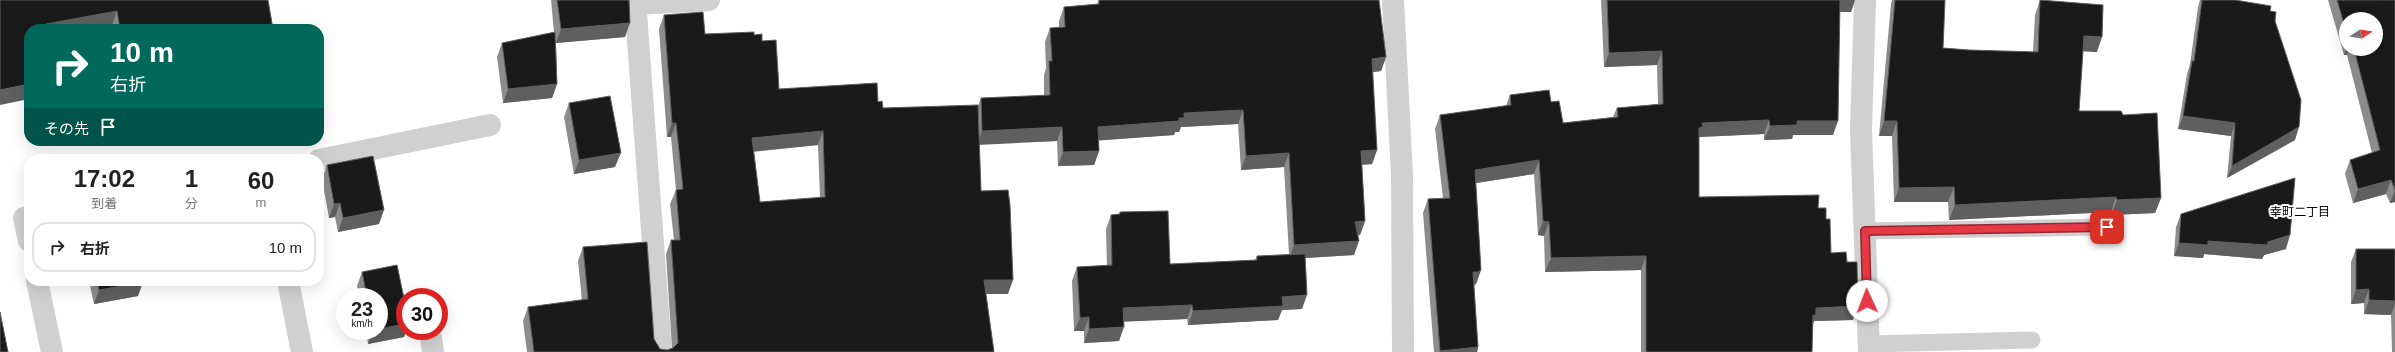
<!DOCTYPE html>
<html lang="ja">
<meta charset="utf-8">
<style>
:root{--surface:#fff;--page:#f2f2f2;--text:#222;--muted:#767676;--line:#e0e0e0}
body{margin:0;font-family:Arial,"Noto Sans JP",sans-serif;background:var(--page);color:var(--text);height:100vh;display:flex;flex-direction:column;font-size:15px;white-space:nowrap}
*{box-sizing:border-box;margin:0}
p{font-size:13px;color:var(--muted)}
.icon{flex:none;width:22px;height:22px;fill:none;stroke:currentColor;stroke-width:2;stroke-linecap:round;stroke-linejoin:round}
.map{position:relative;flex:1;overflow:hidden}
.details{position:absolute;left:24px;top:154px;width:300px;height:132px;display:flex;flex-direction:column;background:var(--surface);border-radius:16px;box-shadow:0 4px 16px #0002}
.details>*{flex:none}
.top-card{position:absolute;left:24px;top:24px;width:300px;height:122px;border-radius:16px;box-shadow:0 4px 16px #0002;background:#00695c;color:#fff;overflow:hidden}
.needle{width:26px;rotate:78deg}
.controls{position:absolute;left:2339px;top:12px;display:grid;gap:8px}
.controls a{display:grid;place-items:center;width:44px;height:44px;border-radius:50%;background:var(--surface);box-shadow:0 4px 16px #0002;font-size:20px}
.speed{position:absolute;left:336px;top:288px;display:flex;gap:8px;font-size:20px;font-weight:700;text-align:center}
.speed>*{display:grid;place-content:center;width:52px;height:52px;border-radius:50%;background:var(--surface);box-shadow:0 4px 16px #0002;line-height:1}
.speed small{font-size:10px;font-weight:400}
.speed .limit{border:6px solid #d22;background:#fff;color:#111}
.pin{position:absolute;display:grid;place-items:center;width:34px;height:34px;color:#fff;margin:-17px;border-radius:8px;box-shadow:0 2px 6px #0006}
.me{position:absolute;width:44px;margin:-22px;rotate:358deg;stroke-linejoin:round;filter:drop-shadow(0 0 3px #0008)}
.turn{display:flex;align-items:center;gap:14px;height:84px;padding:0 20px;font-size:18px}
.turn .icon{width:52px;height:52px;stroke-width:2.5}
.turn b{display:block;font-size:28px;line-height:34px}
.then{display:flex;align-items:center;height:38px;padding:0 20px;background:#0003;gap:8px;font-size:15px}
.eta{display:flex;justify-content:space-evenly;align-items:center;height:68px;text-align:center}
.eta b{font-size:24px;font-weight:600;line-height:28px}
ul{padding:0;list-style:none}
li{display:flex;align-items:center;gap:12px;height:50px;margin:0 8px 6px;padding:0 12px;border:2px solid var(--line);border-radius:16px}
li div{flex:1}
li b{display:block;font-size:15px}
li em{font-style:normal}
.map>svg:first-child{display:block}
</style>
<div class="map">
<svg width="2395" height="352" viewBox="0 0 2395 352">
<rect width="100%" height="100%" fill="#fff"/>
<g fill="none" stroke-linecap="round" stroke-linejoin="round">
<path stroke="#d0d0d0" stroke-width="17" d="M1865,231L2107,227
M1869,344L2032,340"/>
<path stroke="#d0d0d0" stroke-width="22" d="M635,0L661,352
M1393,0L1402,176L1403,352
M1865,0L1861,130L1869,352
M636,4L709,0
M319,160L490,125
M29,217L24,218L29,241
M37,281L52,352
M288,281L302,352
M431,338L433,352"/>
</g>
<path fill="#8c8c8c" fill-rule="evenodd" d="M0,0H268L273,29H111V28L103,29H29Z
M551,0H629L625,37L556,43L557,84L552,98L503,103L497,57L502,43L554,32Z
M1099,0L1386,57L1381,71L1372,72L1377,150L1372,164L1362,165L1365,221L1360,235H1358L1354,255L1305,258L1302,309L1282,310L1278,320L1188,325L1187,319L1124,321L1119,341L1084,343V331H1074L1072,281L1077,267L1107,266L1106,229L1111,215L1119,214L1120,212L1170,264L1255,260L1257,256L1289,254L1284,167L1241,170L1238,124L1181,127L1179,132H1175L1174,135L1099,140V151L1094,165L1058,166L1057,141L979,144L981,191L1008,294H986L994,352H527L523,321L528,307L582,300L578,261L583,247L654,339L660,349L667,350L672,349L666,254L671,240H674L670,204L676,190L671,137H667L659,29L664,15L705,34L754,35L762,41L779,89L878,102L883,108L978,106L981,98L1044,96V75L1046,68L1045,42L1050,28H1059V21L1064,7L1097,4ZM818,145L820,198L760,202L753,152Z
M1601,0H1855L1851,12H1840L1833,135H1793L1792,139L1764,140V134L1699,137V197L1818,208L1826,219L1831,253L1853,320L1814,321L1812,325V352H1641V270L1545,272L1544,236L1538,235L1534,174L1476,183L1481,270L1476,284L1474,286L1478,347L1477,352H1434L1423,213L1428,199L1443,198L1435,129L1440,115L1506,106L1510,95L1551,102L1563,123L1613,117L1617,108L1658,104L1657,65L1604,67Z
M1892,0H1945L1943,48L1969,50L2033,52L2035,15L2040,0L2097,52L2083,51L2079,111L2123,115L2161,198L2155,213L2111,215V212L1949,220L1948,202H1894L1892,136H1879L1891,4Z
M2200,0H2235L2270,11L2275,21L2295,140L2227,178L2231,136L2178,129L2187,74L2190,64L2198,7Z
M2328,0H2395V202L2390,203L2386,194L2353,203L2345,174L2350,160L2372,153L2347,55H2344ZM2346,19L2376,49H2346Z
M569,103L615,167L574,174L564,117Z
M327,165L379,224L338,232L335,217L329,218L322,179Z
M2181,214L2286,249L2264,255L2262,259L2204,254L2203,258L2174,256L2176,227Z
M2356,249H2395V352H2392L2391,315L2364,314V303L2351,304V262Z
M362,272L405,331H406L404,337L368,344L366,331H379V297H359L357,286Z
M89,281H143L138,296L94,304Z"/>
<path fill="#5f5f5f" d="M1840,0H1855L1851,12H1835Z
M117,11L111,28L103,29H45L46,24Z
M630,23L625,37L556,43L561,29Z
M2084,36L2102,37L2097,52L2079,51Z
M2346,49H2349L2347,55H2344Z
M1662,51L1657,65L1604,67L1609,53Z
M1386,57L1381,71L1366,73L1372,59Z
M29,84V99L0,105V90Z
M557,84L552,98L503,103L508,89Z
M1243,110L1238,124L1181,127L1179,132H1175L1174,135L1093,141L1098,127L1179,118L1184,113Z
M2183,116L2235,123L2231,136L2178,129Z
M1769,120L1764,134L1699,137L1697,141L1699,128L1702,123Z
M1797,121H1838L1833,135H1793L1792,139L1764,140L1770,126Z
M1884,121H1897L1892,136H1879Z
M672,123H676L671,137H667Z
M1062,127L1057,141L977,145L982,131Z
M2299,127L2295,140L2227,178L2232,166Z
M823,131L818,145L746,152L752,138Z
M1377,150L1372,164L1356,165L1361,151Z
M1099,151L1094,165L1058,166L1063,152Z
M621,153L615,167L574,174L579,160Z
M1289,153L1284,167L1241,170L1246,156Z
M1539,160L1534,174L1470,184L1475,170Z
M2391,180L2386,194L2353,203L2358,189Z
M1954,187L1948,202H1894L1899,188Z
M2395,190V202L2390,203Z
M2116,197L2111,212L1949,220L1955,205Z
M2161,198L2155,213L2111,215L2117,200Z
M340,203L335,217L329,218L334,204Z
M384,210L379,224L338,232L343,218Z
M1365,221L1360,235L1350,236L1355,222Z
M1543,221L1549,222L1544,236L1538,235Z
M2290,235L2286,249L2264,255L2262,259L2204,254L2203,258L2174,256L2179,243L2208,241L2268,242Z
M1359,241L1354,255L1289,259L1294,245Z
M1646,256L1641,270L1545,272L1551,258Z
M1481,270L1476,284L1473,286V272Z
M984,280H1013L1008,294H979Z
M201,281H216L200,284Z
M143,282L138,296L94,304L99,290Z
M2369,289L2364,303L2351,304L2356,290Z
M1307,295L1302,309L1282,310L1278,320L1188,325L1193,311L1282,297Z
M2369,300L2395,301V304L2391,315L2364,314Z
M1192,305L1187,319L1118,322L1123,308Z
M1858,306L1853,320L1814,321L1811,329L1813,315L1816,308Z
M1089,317L1084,331H1074L1080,318Z
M405,324V331H406L404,337L368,344L373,331H379V329Z
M1124,327L1119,341L1084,343L1089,329Z
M1478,347L1477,352H1439L1440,351Z"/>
<path fill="#1a1a1a" stroke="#5f5f5f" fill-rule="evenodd" d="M0,0H268L273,29H120L117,11L46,24L47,29H29V84L0,90Z
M557,0H629L630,23L561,29Z
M1099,0H1379L1386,57L1372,59L1377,150L1361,151L1365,221L1355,222L1359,241L1294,245L1289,153L1246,156L1243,110L1184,113V118H1179V121L1098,127L1099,151L1063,152L1062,127L982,131L981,98L1050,95L1049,61H1052L1050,28L1065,27L1064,7L1099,4Z
M1607,0H1840L1838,121H1797V125L1770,126L1769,120L1702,123L1703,127L1699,128V197L1819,195L1818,208H1826V219H1830L1831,253L1846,252L1847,262H1857L1858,306L1816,308V315H1813L1812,352H1646V256L1551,258L1549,222L1543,221L1539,160L1475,170L1481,270L1478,272H1473L1478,347L1440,351L1428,199L1450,198L1440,115L1511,105L1510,95L1549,90L1551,102L1559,101L1563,123L1618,117L1617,108L1663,104L1662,51L1609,53Z
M1895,0H1945L1943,48L1969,50L2038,52L2040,0L2103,5L2102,37L2084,36L2079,111H2121L2123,115L2157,113L2161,198L2117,200L2116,197L1955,205L1954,187L1899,188L1897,121H1884Z
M2202,0H2235L2271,6L2270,11L2276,12L2275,21L2301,100L2299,127L2232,166L2235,123L2183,116L2192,61H2194Z
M2337,0H2395V190L2391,180L2358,189L2350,160L2380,150L2354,49H2376V19H2346V31Z
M703,12L705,34L754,32V35L762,34V41L776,40L779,89L877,83L878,102L882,101L883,108L978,105L981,191L1008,190L1010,205L1013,280H984L994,352H534L528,307L588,299L583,247L647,242L654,339L660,349L667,350L673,348L678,343L671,240H680L676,190L683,189L676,123H672L664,15ZM823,131L825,197L760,202L752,138Z
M555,32L557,84L508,89L502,43Z
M610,96L621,153L579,160L569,103Z
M373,156L384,210L343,218L340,203L334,204L327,165Z
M2295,178L2290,235L2268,242L2267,245L2208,241V245L2179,243L2181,214Z
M1168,211L1170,264L1257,260V256L1305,254L1307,295L1282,297L1283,306L1193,311L1192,305L1123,308L1124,327L1089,329V317L1080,318L1077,267L1112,265L1111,215L1120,214V212Z
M2356,249H2395V301L2369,300V289L2356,290Z
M397,265L405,303V324L379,329V297H367L362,272Z
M97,281H143V282L99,290Z
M0,312L8,352H0Z"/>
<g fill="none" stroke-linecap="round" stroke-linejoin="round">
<defs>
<path id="route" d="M1867,301L1865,231L2107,227"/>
</defs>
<use href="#route" stroke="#96252e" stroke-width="10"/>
<use href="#route" stroke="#e63946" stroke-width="7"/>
</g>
<g text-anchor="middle" stroke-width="4" stroke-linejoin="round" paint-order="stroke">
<g font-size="12" fill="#000" stroke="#fff">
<text x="2300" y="216">幸町二丁目</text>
</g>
</g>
</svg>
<div class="controls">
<a><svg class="needle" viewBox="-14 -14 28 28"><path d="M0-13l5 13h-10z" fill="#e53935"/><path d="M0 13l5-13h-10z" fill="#767676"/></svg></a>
</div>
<div class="speed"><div>23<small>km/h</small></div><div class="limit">30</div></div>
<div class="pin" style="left:2107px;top:227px;background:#d93025"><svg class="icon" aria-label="arrive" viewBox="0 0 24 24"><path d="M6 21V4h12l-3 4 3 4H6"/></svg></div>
<svg class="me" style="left:1867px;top:301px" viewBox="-20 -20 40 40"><circle r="19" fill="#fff"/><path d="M0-13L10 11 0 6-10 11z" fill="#e63946"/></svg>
<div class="top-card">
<div class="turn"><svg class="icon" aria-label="right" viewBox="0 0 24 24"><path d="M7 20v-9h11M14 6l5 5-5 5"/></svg><div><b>10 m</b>右折</div></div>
<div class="then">その先<svg class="icon" aria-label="arrive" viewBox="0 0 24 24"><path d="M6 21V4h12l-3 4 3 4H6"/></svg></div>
</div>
<section class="details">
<div class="eta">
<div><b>17:02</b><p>到着</p></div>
<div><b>1</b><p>分</p></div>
<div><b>60</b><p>m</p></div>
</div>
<ul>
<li><svg class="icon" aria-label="right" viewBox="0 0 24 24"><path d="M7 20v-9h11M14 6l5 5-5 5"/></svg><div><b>右折</b></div><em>10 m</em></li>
</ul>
</section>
</div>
